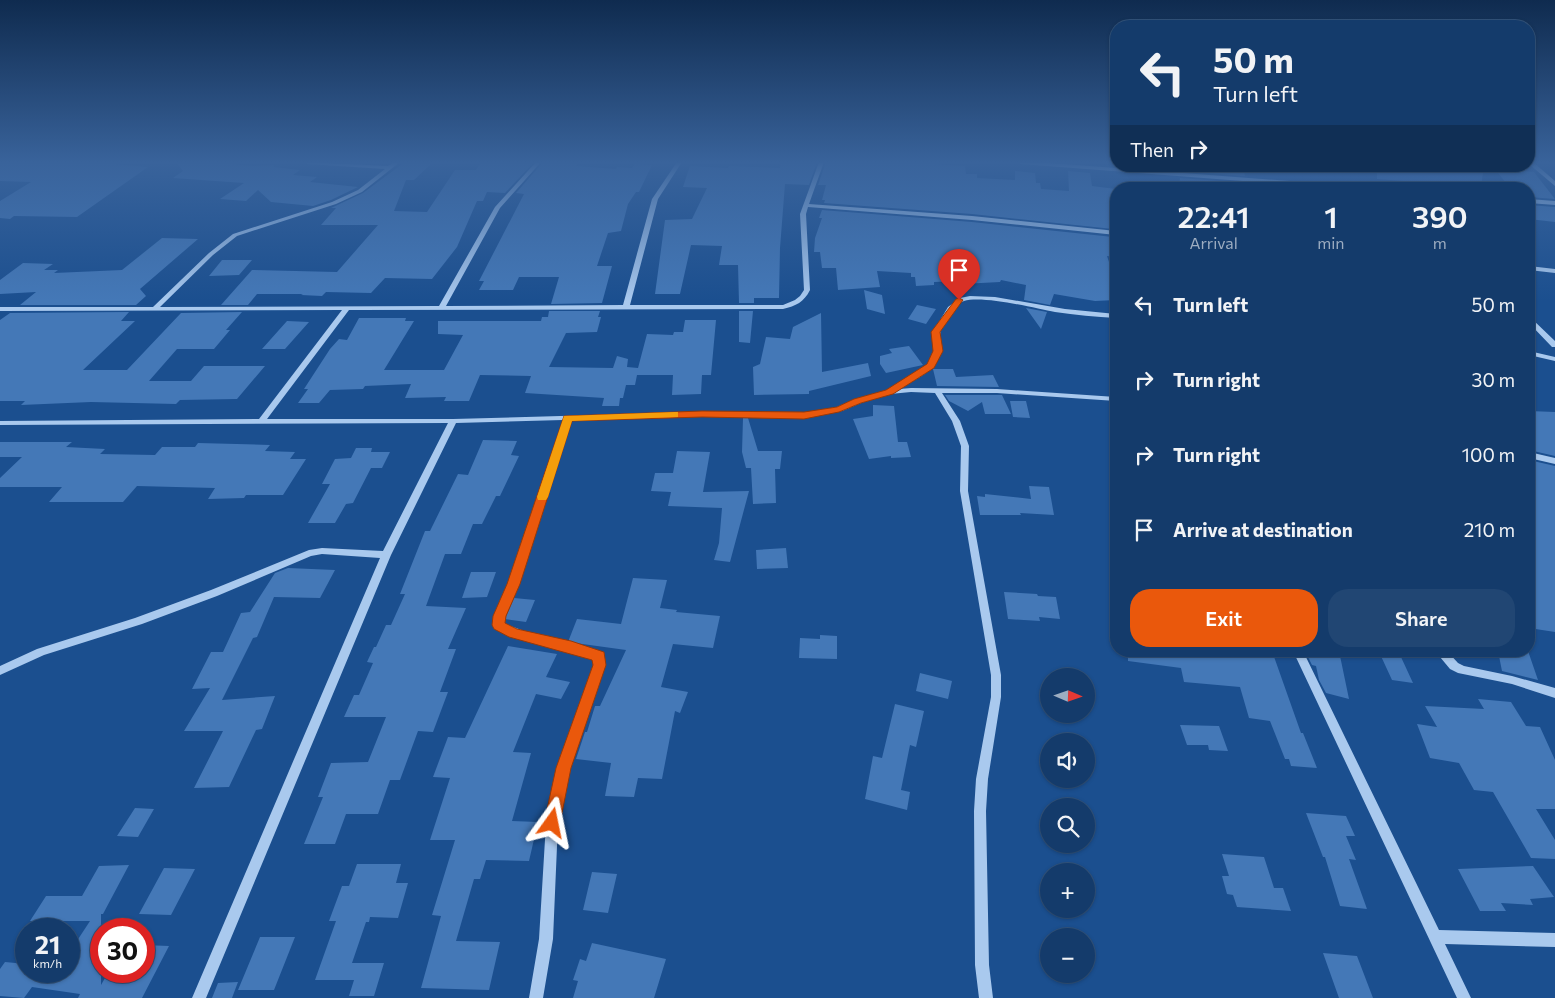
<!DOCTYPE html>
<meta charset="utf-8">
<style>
:root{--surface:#143b6b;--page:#214673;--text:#f1f3f6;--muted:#9dadc1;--line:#33557e;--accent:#ea580c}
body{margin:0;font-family:Commissioner,sans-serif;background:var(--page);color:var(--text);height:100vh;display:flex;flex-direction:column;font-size:19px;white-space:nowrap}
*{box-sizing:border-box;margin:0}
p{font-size:16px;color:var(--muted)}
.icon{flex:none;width:28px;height:28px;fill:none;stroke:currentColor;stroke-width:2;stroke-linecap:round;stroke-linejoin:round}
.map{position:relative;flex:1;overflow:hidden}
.details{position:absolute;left:1110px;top:182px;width:425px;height:475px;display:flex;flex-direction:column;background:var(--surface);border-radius:20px;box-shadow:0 1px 4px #0004,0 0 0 1px var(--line)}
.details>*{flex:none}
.top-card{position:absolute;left:1110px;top:20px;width:425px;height:152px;border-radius:20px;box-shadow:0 1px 4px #0004,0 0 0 1px var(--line);background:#143b6b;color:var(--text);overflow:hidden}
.needle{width:32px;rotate:92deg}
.buttons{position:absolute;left:1040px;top:668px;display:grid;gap:10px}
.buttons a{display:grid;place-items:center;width:55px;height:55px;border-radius:50%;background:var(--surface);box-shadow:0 1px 4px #0004,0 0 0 1px var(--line);font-size:25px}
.speed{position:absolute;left:15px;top:918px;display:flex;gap:10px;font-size:25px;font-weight:700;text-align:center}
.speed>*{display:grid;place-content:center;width:65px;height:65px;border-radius:50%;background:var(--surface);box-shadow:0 1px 4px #0004,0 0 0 1px var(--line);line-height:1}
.speed small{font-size:12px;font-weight:400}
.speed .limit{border:8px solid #d22;background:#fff;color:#111}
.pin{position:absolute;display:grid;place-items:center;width:42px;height:42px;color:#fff;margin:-51px -21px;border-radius:50% 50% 50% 0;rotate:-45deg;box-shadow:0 0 5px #0007}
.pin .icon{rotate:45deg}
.me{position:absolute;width:55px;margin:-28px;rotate:12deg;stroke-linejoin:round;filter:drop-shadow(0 0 4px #0008)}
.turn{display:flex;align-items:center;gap:18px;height:105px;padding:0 20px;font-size:22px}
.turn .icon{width:65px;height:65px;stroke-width:2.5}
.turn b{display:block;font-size:35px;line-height:42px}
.then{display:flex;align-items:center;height:48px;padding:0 20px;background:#0003;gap:10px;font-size:19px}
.eta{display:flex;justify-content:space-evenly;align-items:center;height:85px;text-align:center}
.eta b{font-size:30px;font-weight:600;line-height:35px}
.primary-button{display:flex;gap:10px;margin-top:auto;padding:10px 20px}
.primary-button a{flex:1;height:58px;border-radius:20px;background:var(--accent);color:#fff;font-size:20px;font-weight:600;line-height:58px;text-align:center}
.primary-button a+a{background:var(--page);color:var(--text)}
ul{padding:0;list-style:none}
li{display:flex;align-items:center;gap:15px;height:75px;padding:0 20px}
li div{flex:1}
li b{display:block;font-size:19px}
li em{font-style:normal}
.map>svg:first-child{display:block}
</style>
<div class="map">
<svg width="1555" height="998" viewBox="0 0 1555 998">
<rect width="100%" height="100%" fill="#1b4f8f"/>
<path fill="#4478b7" d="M0,162H90L148,167L77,217L14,216L10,219L0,218V201L31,182L0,181Z
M176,162H208L253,166L273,165L274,167L300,170L293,175L317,177L310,182L358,187L331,200L313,206L271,202L258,190L246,201L220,199L244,183L173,178L183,171Z
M405,162H433L414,180H406L394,211L427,212L455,170H476L481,162H534L505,193L487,192L483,201H477L457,247L432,279L385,278L371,293L326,292L322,296L301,295L303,294H257L248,305H221L252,270L337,272L378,225H321L336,208H331L363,193Z
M543,162H580L576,166L616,169L617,167L632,168L635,164L652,165L639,192H636L628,204L621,231L608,233L597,266H612L602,303L551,304L559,277H519L513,290H479L484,281H479L524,194L516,193Z
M781,162H817L809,185L785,184L780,248L779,298H754V303H739L738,265H719L722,246L691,245L680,294H655L665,220L692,219L707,188L683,187L690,166L728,168L729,166L780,168Z
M826,162H901L965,166L966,174H977V178L1015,180V171L1035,173L1036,183H1040L1041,189L1069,191L1068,171L1090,173L1092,186L1116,189V224H1113V229L972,214L824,203L825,200H822L826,185H818Z
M1180,166H1243L1245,176L1180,171Z
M1377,166H1442L1483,173L1481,186L1456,183L1457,185L1377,179Z
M1494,168L1534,172L1555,199L1529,197V189H1511Z
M1180,178L1246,183L1247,189H1179Z
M1529,205L1555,207V222L1529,219Z
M822,210L972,222L1113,237L1114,257L1107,256L1116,283V300L1095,301L1054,294L1050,305L1024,300L1026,285L1001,280L1000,282L962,284L960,281L934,282V285L916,286L915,277H911V273L877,271L880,287L838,290L836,268H822L820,252H814L815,238L822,218H819Z
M162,238L198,239L140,289L146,296L136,305H20L36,292L0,294V280L23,263L53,264L44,270H58L54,273L122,270Z
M222,260H252L239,275L209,276Z
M864,290L882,295L885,314L867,309Z
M917,305L936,309L926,324L908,319Z
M1026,308L1047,312L1041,329Z
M549,311H600L598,317H601L597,332L566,333L549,367L613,368L617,356L628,359L627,367L638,368L647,334L673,335L674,332H683L685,320H716L711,375H702L701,394L672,395L673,375H637L635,385H626L623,398H620L619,406H602L604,398L525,393L531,376L480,375L469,401H444L446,397L405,398L411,384L365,386L363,389L330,390L319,403H298L308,389H304L330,349L339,339L347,340L359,318H406L405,321H414L384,370H444L463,335L438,334V321H541L542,317H548Z
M739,311H753L750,343L739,342Z
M129,312L121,321H135L83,370H127L181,313L242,312L226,330H230L214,349H177L149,381H191L204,366H265L237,399L180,400L176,404L91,402L21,405L25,401H0V320L10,313Z
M821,313L822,372L868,363L871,376L809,391V394L754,395L753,367L760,364L766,337L790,339L793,327Z
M287,321L309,322L285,349H262Z
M909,346L923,365L886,373L880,364V356L892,353L889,349Z
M933,369H953L956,377L993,375L999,387L937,386Z
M945,395H1002L1011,414H985L982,402L968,411L949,401Z
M1010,401H1026L1030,418L1013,417Z
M873,405L894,406L898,442H907L911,457L891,458V456L869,459L853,419L873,416Z
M1529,411L1555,412V456L1529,450Z
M743,418H748L758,451H782L780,469H775L776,503L753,504L751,468H746L742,452Z
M483,440L517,441L511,455L519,456L500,496H496L482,524H473L461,554H445L426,606L466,608L448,649H456L440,692H448L433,732L418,731L400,780H390L378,814H346L335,844H304L323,797H318L331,763L368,762L386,717H344L354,695H359L373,663L367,662L374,647H376L386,625H391L405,594H400L425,531H430L458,474L468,475Z
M0,442H72L66,447L105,449L100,454L155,455L162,447H195L198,443L270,445L265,451L295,452L290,459H306L283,495H246L244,498L208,499L215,488L137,486L123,502H49L62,487H0V478L22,457H0Z
M356,448H372L371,452H390L382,468H371L353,503L346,504L335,523H308L330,484H322L335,459L351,458Z
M677,451L710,452L703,492L749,491L730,562L714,560L719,543L722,508L668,506L671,492L651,491L655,473H673Z
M1529,460L1555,466V632L1529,628Z
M1029,486L1049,487L1054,515L1020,513L1021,515H980L977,496L985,497V494L1031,499Z
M786,548L788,568L757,569L756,550Z
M288,568L335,570L320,598L274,597L257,637L253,638L222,700L275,696L262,729L256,730L229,787L194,788L223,731H184L210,688L192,689L211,652H223L241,613L250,612L275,573Z
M471,572H496L487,597L462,598Z
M633,578L667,580L660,608L677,610L676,612L720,616L713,648L673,644L661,687L688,692L680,713L675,711L662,779L638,778L634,797L605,796L611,763L576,759L585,732H587L595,706H600L626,650L568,642L577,619L621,624Z
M1004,592L1037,594L1038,596L1056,597L1060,619L1039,617L1040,621L1008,619Z
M514,598L535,600L526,622L505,619Z
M820,635L837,636V659L799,658L800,638L820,639Z
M508,646L557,654L546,677L570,682L561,699L536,694L513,752L531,753L512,821L538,822L529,861L486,860L480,879H474L456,941L500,942L489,990L421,988L441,916L432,915L455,840H430L450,778L433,777L448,737L465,738Z
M1128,651H1172L1219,656V651H1272L1301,733H1303L1317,768L1291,766L1289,759H1285L1270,721L1249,718L1240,687L1184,682L1181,668L1128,661Z
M1305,651H1339L1349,699L1326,693L1319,680L1316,666L1312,665Z
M1498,651H1528L1538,680L1502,671Z
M1380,654L1401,657L1413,683L1392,680Z
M920,673L952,681L948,699L916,691Z
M1478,699L1511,702L1526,726L1540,727L1555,760V809H1536L1555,840V859L1531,858L1493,792L1474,790L1459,763L1430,758L1417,724L1437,727L1425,706L1484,709Z
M895,704L924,711L916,747L910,745L901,790L910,792L907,810L865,799L873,756L882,758Z
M1180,725L1219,726L1228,751L1209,750L1208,745H1187Z
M135,808L154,809L138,837L117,836Z
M1306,813L1346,816L1355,836H1346L1356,860L1349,859L1367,909L1340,906L1325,857H1323Z
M1222,854L1264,857L1274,888H1283L1291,911L1237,907L1233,895L1227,894L1222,876H1229Z
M357,864H401L396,883H408L398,918L370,917L369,922H366L352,963H384L374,996H349L354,980H315L336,921H329L342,886H349Z
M129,865L103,914H101V985L109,971H144V945L169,946L142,998H78L80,994L32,987L24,998L0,996V969L5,962L26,964V971H69V953L90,921H30L46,896H82L99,866Z
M1533,866L1554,897L1530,899L1533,905L1501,903L1506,911H1480L1458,869Z
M164,868L195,869L171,915L139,914Z
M592,872L617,874L608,913L583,910Z
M260,937H295L274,990H238Z
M592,943L666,959L654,998H573L578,981L573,980L580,959L586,961Z
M1323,953L1357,956L1373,998H1339Z
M238,982L232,998H212L218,983Z"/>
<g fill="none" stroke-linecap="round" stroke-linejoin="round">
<path fill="#a9c9ee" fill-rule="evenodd" d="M305,162L388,166L394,162H400L362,192L336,204L237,236L213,255L160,307L439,306L495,207L536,162H541L500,208L446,306L623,305L652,199L677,162H682L658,199L630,305H783L795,300L800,296L804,290L800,214L819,162H824L809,204L972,216L1116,231V235L972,220L808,207L806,214L810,290C804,302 796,306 783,309L349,310L267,419H453L702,412L804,413L837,407L855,399L888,390L928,365L934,351L933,332L948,307L960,298L970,296L995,297L1065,309L1116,314V318C1096,317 1075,315 1055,312C1035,308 982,295 964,301C955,304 949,315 944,323C938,334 941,337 941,349C941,369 914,380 899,389L911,388L997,389L1116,397V401L997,393H942L960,421L969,446L968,491L1001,675V697L988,779L986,811L989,965L993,998H979L975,965L974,811L976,779L991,697V675L960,491L961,446L952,421L935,393L911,392L890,394L861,403L842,411L804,417L702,416L571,420L519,584L504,616L503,623L535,635L599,652L603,653L604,656V665L569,768L558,823L553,939L543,998H529L539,939L546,823L557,768L594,665V659L522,639L494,628L493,625L494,616L509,584L563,420L456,423L391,555L206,998H192L380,558L322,554L311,556L217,596L142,624L44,655L0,675V666L37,649L135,618L211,590L309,550L322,548L383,551L448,423L0,425V421L259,419L342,310L0,311V307H153L209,253L233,234L332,202L358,190L385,169L307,164Z
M1018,162H1037L1370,187L1373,189H1346L1021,164Z
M1529,162H1533L1555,181V186L1529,164Z
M1529,199L1555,201V205L1529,203Z
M1529,266L1555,269V273L1529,270Z
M1529,317L1531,318L1555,341V347H1552L1529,323Z
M1529,351L1555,357V361L1529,355Z
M1529,452L1555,458V464L1529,458Z
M1293,651H1303L1439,930L1555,933V947L1445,944L1471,998H1457Z
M1435,651H1447L1458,663L1464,666L1512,676L1555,688V698L1512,684L1458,673L1450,669Z"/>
</g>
<linearGradient id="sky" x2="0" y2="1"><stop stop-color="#0f2b4f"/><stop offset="0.54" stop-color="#39639b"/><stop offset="1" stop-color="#39639b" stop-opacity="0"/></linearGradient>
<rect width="1555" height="301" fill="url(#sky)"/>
<path fill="#ea580c" stroke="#983908" d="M959,298L963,300L940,332L943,351L934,368L893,394L861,403L839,412L804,419L702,417L572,421L520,584L506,616L505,623L517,629L571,641L604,652L606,665L571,768L560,823L558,829L552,831L546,829L544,823L556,768L593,665L592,660L509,637L494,629L492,625L493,616L507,584L564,416L702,411L804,412L837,407L854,399L886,390L927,364L933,351L931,332L956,299Z"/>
<path fill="#f59e0b" d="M674,412H678V417L572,421L548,497L546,500H538L537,497L564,416Z"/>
</svg>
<div class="buttons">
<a><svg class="needle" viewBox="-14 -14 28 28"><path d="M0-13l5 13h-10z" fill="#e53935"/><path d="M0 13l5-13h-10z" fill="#9dadc1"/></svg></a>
<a><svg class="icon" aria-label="sound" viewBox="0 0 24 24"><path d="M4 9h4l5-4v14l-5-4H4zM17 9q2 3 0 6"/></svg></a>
<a><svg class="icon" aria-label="search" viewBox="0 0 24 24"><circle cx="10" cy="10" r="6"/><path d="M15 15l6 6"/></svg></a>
<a>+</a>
<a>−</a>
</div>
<div class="speed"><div>21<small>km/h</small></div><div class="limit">30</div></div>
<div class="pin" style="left:959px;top:300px;background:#d93025"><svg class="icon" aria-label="arrive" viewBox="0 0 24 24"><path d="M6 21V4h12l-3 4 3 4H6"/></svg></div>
<svg class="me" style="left:552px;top:823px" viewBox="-20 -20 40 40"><path d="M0-17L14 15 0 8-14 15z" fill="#ea580c" stroke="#fff" stroke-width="4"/></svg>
<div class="top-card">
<div class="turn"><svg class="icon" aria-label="left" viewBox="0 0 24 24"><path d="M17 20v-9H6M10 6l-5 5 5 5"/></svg><div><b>50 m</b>Turn left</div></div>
<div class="then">Then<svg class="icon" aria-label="right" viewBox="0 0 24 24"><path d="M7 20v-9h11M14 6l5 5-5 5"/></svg></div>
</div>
<section class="details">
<div class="eta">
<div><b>22:41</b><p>Arrival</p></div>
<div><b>1</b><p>min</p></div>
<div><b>390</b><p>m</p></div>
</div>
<ul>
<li><svg class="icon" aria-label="left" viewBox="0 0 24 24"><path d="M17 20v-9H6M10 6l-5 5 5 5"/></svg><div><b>Turn left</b></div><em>50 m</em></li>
<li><svg class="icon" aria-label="right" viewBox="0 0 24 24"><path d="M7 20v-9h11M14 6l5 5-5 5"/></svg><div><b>Turn right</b></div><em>30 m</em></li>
<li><svg class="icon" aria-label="right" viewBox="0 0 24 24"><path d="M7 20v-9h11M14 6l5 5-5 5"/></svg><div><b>Turn right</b></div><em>100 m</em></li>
<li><svg class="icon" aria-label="arrive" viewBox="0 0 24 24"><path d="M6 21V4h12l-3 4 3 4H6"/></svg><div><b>Arrive at destination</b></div><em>210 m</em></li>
</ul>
<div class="primary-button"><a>Exit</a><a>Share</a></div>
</section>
</div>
